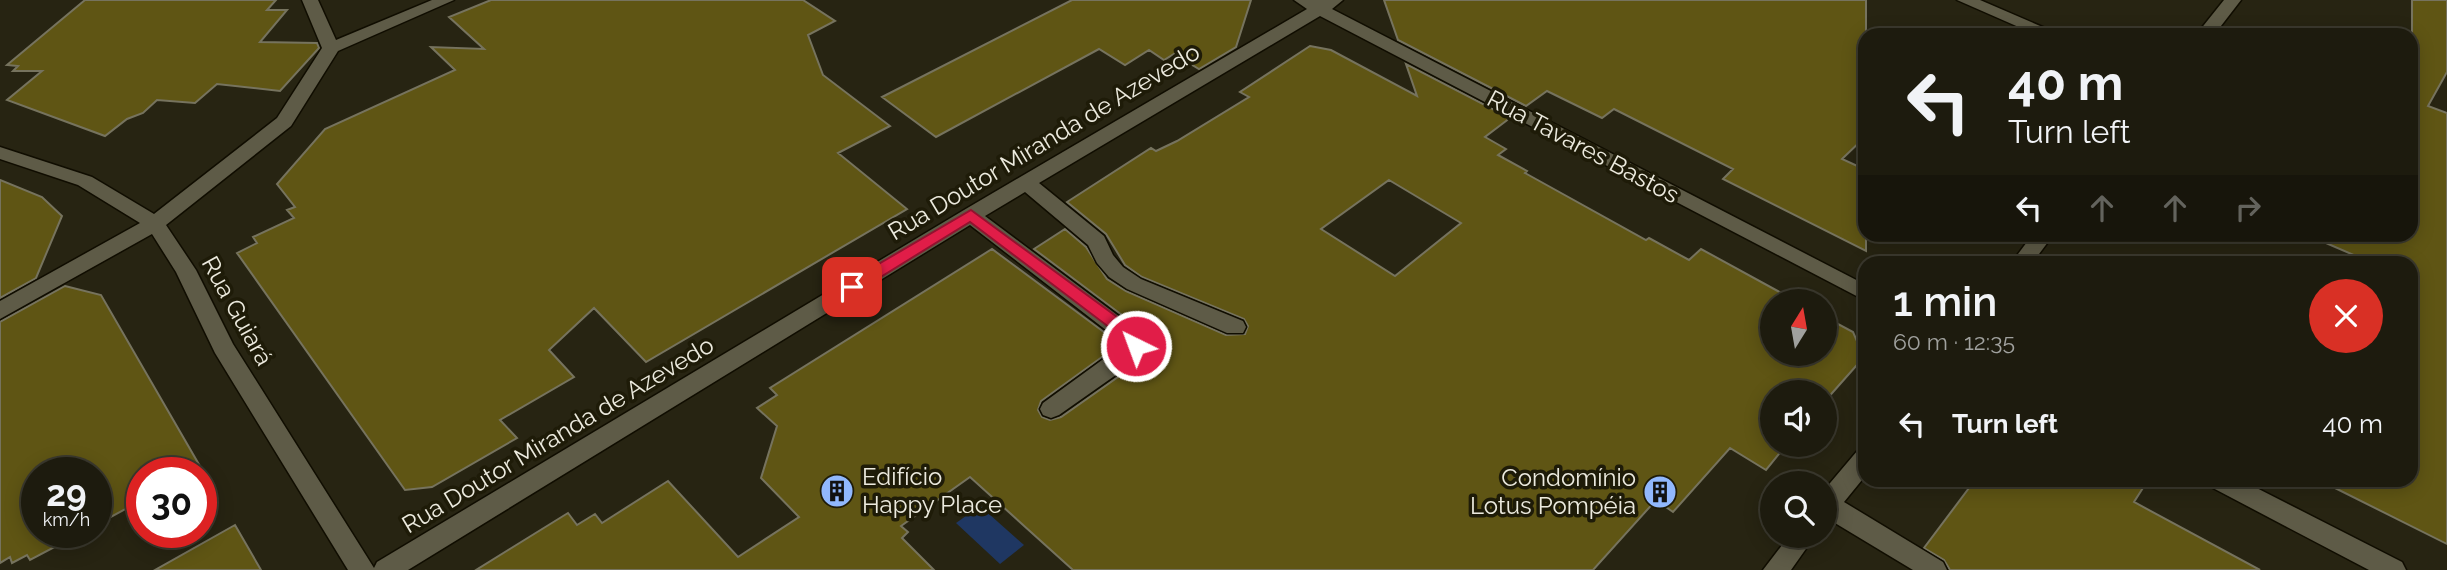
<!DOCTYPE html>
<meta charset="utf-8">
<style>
:root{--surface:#1d1b0e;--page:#252417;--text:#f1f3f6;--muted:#a0a19e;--line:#3b392e}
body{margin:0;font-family:Raleway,sans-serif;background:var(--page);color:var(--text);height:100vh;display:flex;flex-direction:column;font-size:26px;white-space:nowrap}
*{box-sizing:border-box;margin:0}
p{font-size:23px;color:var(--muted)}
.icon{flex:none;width:38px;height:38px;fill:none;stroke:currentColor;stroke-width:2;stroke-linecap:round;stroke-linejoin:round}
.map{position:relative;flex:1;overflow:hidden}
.sheet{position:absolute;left:1858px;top:256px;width:560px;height:231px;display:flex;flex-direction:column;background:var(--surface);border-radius:21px;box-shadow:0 4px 18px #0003,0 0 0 2px var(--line)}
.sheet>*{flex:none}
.top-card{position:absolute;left:1858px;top:28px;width:560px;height:214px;border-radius:21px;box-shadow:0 4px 18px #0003,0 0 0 2px var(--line);background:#1d1b0e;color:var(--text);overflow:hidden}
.needle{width:46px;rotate:11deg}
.controls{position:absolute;left:1760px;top:289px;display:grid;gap:14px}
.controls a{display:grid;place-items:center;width:77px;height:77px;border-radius:50%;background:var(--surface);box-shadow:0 4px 18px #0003,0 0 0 2px var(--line);font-size:35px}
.speed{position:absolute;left:21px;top:457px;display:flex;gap:14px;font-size:35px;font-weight:700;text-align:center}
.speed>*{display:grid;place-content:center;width:91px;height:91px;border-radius:50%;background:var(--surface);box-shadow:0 4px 18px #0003,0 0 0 2px var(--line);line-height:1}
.speed small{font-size:18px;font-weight:400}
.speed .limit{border:10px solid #d22;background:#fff;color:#111}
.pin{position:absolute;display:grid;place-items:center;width:60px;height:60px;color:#fff;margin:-30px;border-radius:14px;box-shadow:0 4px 10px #0006}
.me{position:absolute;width:77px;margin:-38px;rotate:318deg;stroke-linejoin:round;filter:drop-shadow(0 0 5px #0008)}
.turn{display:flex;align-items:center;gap:24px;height:147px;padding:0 35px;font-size:32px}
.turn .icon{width:91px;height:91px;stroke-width:2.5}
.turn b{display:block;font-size:49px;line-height:60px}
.lanes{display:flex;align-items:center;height:66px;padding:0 35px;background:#0003;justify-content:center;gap:35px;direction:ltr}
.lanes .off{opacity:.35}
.round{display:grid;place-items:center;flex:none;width:74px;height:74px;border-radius:37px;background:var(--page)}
.headline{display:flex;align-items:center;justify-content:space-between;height:119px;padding:0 35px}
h1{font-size:42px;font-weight:600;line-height:52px}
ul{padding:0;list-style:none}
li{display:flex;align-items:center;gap:21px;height:98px;padding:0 35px}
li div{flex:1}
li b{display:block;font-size:26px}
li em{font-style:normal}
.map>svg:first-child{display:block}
</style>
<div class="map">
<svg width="2447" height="570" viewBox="0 0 2447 570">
<rect width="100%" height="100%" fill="#272412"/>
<path fill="#1f3762" d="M980,506L1024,545L1000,564L956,523Z"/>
<path fill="#5f5514" stroke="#76735e" stroke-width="2" fill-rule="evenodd" d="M85,0H276L267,10H287L260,42L317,43L319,48L280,91L217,84L195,103L157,100L143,113L127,119L105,136L7,100L42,71H13L18,66L7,65Z
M491,0H803L835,21L808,35L823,75L890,126L838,153L907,209L646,362L594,308L549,350L574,377L500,420L517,438L432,487L405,490L237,253L257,243L253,237L294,218L287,210L295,207L277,184L325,129L455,70L431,47L484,49L449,17Z
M1072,0H1251L1236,47L1199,69L1174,54L1164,60L1149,50L1125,65L1099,49L936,137L882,97Z
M1384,0H1866V136L1842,159L1866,170V251L1723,179L1733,169L1614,109L1602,118L1547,91L1526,106L1398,40Z
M2412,0H2447V72L2428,106L2447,113V544L2319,480H2412V262H2370L2305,234H2412Z
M1310,46L1331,50L1417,96L1406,64L1510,118L1485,137L1506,149L1498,155L1527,171L1525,173L1646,240L1649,238L1689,260L1701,249L1796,301H1773V354H1825V317L1853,332L1864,357L1825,401V392H1773V444H1787L1766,470L1730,448L1673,512L1656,500L1593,570H1073L970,477L901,526L908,532L902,538L934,570H476L568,513L577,525L595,514L602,523L668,481L738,557L799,517L761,478L777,426L757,408L777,395L770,388L992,249L1120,344L1041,401L1038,410L1042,417L1050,420L1061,417L1142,360L1149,342L1146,333L1034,249L1065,229L1086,247L1107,279L1126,291L1226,335L1245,334L1248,326L1244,319L1142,277L1125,265L1106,234L1067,202L1151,148L1156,151L1177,141L1249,97L1240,92ZM1389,180L1461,223L1395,276L1321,229Z
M0,180L42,197L62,216L36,278L0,298Z
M65,286L101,295L201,468L194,472H142V500L96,525V472H37V532H83L30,560L27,555L12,563L10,557L0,563V322Z
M1975,480H2148L2134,502L2260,570H1950L1944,560L1924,548Z
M235,525L261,570H155Z"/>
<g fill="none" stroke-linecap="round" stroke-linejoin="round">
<defs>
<path id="minor" d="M302,0H318L336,40L432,0H454L338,51L291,126L166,225L196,270L233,344L374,568L377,562L964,210L1307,9L1294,0H1343L1332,9L1866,285V301L1320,16L1039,183L1104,236L1113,255L1123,267L1141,279L1243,321L1246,327L1243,333H1227L1127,289L1109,277L1097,263L1088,245L1025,192L985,216L1144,335L1147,341L1140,358L1059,415L1051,418L1043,415L1040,409L1043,403L1124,344L970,225L408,570H348L215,353L176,272L152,234L0,319V301L140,223L78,185L0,159V147L92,177L154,214L277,118L322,48Z
M1957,0H1980L2061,35H2037Z
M2224,0H2241L2214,35H2196Z
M2033,234H2054L2033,262H2012Z
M1866,448V475L1844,502L1943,562L1947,570H1913L1825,517V489L1858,450Z
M2208,480H2241L2402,562L2406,570H2369L2211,487Z
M1789,536H1815L1791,570H1763Z"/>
</defs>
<use href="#minor" stroke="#100d00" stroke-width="3"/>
<use href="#minor" fill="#5e5b47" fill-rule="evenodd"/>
</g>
<path fill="#e11d48" stroke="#92132f" stroke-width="2" d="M971,210L1139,333L1144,346L1142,351H1130L1126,340L970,222L858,291H846V283Z"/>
<defs>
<symbol id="building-disc" viewBox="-11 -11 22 22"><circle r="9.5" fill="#91b8fd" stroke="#1e1b08"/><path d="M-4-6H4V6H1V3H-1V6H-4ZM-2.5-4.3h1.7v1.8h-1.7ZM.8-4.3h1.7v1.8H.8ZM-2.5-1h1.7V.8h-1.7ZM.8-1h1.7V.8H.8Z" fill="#111"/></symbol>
</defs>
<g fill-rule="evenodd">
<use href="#building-disc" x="818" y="472" width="38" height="38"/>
<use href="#building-disc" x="1641" y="473" width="38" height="38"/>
</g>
<g text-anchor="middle" stroke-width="7" stroke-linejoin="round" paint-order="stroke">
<g font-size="24" fill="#eceade" stroke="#1e1b08">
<text transform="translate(1044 142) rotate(-31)" y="8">Rua Doutor Miranda de Azevedo</text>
<text transform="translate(1583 147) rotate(28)" y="8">Rua Tavares Bastos</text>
<text transform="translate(237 311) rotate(61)" y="8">Rua Guiará</text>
<text transform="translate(558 435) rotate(-31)" y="8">Rua Doutor Miranda de Azevedo</text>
</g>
<g font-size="24" fill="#eceade" stroke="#1e1b08" text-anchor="start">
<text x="862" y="485">Edifício<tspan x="862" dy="28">Happy Place</tspan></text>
<text x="1636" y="486" text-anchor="end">Condomínio<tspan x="1636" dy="28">Lotus Pompéia</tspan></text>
</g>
</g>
</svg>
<div class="controls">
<a><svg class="needle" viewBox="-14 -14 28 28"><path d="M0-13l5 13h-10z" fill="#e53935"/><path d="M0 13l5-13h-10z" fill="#a0a19e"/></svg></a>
<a><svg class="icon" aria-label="sound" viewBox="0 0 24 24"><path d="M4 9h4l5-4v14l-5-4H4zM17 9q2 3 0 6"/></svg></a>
<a><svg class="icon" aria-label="search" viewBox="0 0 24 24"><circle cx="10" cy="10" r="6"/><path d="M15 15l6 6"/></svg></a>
</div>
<div class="speed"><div>29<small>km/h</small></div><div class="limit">30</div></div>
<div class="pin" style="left:852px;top:287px;background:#d93025"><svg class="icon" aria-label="arrive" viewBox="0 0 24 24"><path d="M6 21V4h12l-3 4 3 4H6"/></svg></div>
<svg class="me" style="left:1136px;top:346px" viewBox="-20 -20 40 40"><circle r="17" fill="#e11d48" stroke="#fff" stroke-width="3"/><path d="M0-11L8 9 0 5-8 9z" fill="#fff"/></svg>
<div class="top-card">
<div class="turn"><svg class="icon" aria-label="left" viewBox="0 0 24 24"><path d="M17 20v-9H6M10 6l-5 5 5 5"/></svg><div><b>40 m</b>Turn left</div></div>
<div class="lanes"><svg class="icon" aria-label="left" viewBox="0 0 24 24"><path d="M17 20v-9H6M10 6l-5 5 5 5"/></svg><svg class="icon off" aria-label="ahead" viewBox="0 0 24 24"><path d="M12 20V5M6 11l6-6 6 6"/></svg><svg class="icon off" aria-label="ahead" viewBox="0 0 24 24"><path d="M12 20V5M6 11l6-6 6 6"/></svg><svg class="icon off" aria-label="right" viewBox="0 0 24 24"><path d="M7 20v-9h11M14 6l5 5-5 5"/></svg></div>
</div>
<section class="sheet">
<div class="headline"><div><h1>1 min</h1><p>60 m · 12:35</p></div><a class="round" style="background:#d93025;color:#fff"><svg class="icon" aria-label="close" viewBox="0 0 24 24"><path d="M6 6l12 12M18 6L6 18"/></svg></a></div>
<ul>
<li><svg class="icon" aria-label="left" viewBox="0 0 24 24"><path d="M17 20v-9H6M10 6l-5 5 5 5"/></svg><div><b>Turn left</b></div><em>40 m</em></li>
</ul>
</section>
</div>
